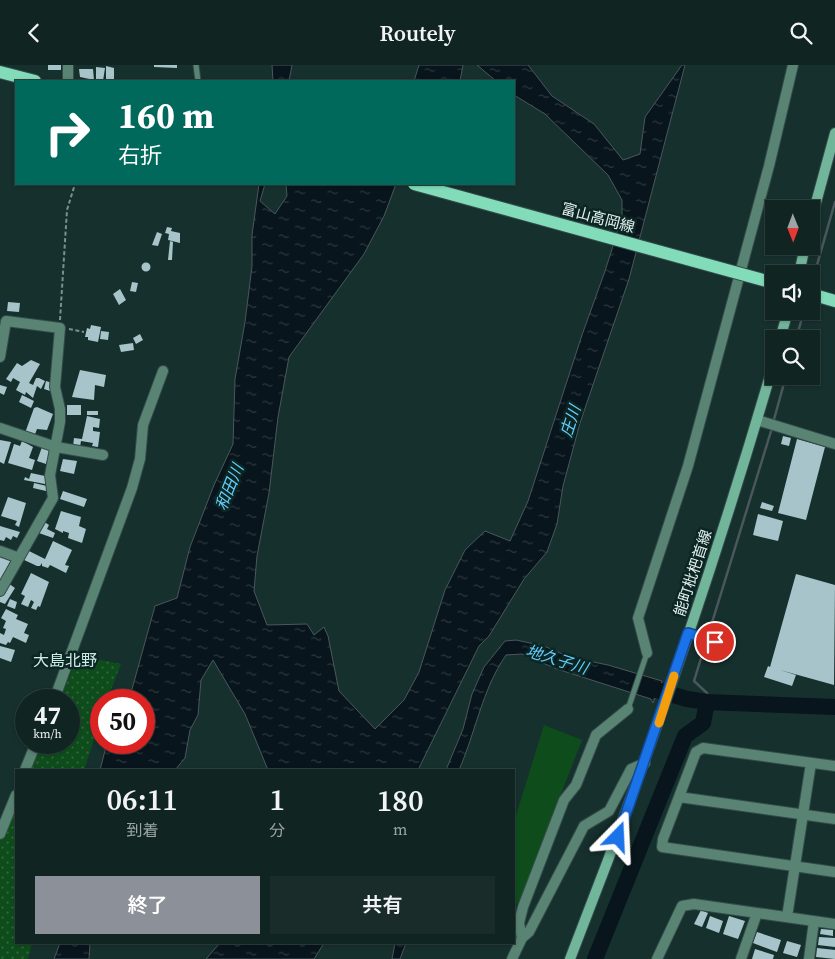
<!DOCTYPE html>
<html lang="ja">
<meta charset="utf-8">
<style>
:root{--surface:#102422;--page:#192c2a;--text:#f1f3f6;--muted:#9ca4a5;--line:#304140;--accent:#8c9099}
body{margin:0;font-family:"Source Serif 4","Noto Sans JP",serif;background:var(--page);color:var(--text);height:100vh;display:flex;flex-direction:column;font-size:19px;white-space:nowrap}
*{box-sizing:border-box;margin:0}
p{font-size:16px;color:var(--muted)}
.icon{flex:none;width:28px;height:28px;fill:none;stroke:currentColor;stroke-width:2;stroke-linecap:round;stroke-linejoin:round}
.map{position:relative;flex:1;overflow:hidden}
.panel{position:absolute;left:15px;top:704px;width:500px;height:175px;display:flex;flex-direction:column;background:var(--surface);border-radius:0px;box-shadow:0 1px 4px #0004,0 0 0 1px var(--line)}
.panel>*{flex:none}
.hud{position:absolute;left:15px;top:15px;width:500px;height:105px;border-radius:0px;box-shadow:0 1px 4px #0004,0 0 0 1px var(--line);background:#00695c;color:#fff;overflow:hidden}
.needle{width:32px;rotate:179deg}
.fabs{position:absolute;left:765px;top:135px;display:grid;gap:10px}
.fabs a{display:grid;place-items:center;width:55px;height:55px;border-radius:0px;background:var(--surface);box-shadow:0 1px 4px #0004,0 0 0 1px var(--line);font-size:25px}
.speed{position:absolute;left:15px;top:624px;display:flex;gap:10px;font-size:25px;font-weight:700;text-align:center}
.speed>*{display:grid;place-content:center;width:65px;height:65px;border-radius:50%;background:var(--surface);box-shadow:0 1px 4px #0004,0 0 0 1px var(--line);line-height:1}
.speed small{font-size:12px;font-weight:400}
.speed .limit{border:8px solid #d22;background:#fff;color:#111}
.pin{position:absolute;display:grid;place-items:center;width:42px;height:42px;color:#fff;margin:-21px;border:2px solid #fff;border-radius:50%;box-shadow:0 1px 5px #0007}
.me{position:absolute;width:55px;margin:-28px;rotate:21deg;stroke-linejoin:round;filter:drop-shadow(0 0 4px #0008)}
.turn{display:flex;align-items:center;gap:18px;height:105px;padding:0 20px;font-size:22px}
.turn .icon{width:65px;height:65px;stroke-width:2.5}
.turn b{display:block;font-size:35px;line-height:42px}
.eta{display:flex;justify-content:space-evenly;align-items:center;height:85px;text-align:center}
.eta b{font-size:30px;font-weight:600;line-height:35px}
.button{display:flex;gap:10px;margin-top:auto;padding:10px 20px}
.button a{flex:1;height:58px;border-radius:0px;background:var(--accent);color:#fff;font-size:20px;font-weight:600;line-height:58px;text-align:center}
.button a+a{background:var(--page);color:var(--text)}
header{display:flex;justify-content:space-between;align-items:center;height:65px;padding:0 20px;background:var(--surface);font-size:22px;font-weight:600}
.map>svg:first-child{display:block}
</style>
<header><svg class="icon" aria-label="back" viewBox="0 0 24 24"><path d="M15 5l-7 7 7 7"/></svg>Routely<svg class="icon" aria-label="search" viewBox="0 0 24 24"><circle cx="10" cy="10" r="6"/><path d="M15 15l6 6"/></svg></header>
<div class="map">
<svg width="835" height="894" viewBox="0 0 835 894">
<defs>
<pattern id="park-dots" width="8" height="8" patternUnits="userSpaceOnUse" patternTransform="scale(1.25)"><rect width="8" height="8" fill="#0e4d1b"/><path d="M2 2h.1M6 6h.1" fill="none" stroke="#31673c" stroke-width="1.8" stroke-linecap="round"/></pattern>
<pattern id="water-ripples" width="26" height="14" patternUnits="userSpaceOnUse" patternTransform="scale(1.25)"><rect width="26" height="14" fill="#08151c"/><path d="M2 4q2-2 4 0t4 0M15 11q2-2 4 0t4 0" fill="none" stroke="#2c383d"/></pattern>
</defs>
<rect width="100%" height="100%" fill="#16302e"/>
<path fill="#0e4d1b" d="M544,660L582,675L518,839L514,837V757Z"/>
<path fill="url(#park-dots)" d="M78,590L121,599L107,635H101V653L84,705H30L43,678H69V635H60Z
M16,737V878H32L28,894H0V773Z"/>
<path fill="url(#water-ripples)" stroke="#4a575c" d="M272,0H292L289,16H273Z
M419,0H463L460,16H414Z
M477,0H528L552,31L594,59L623,95L640,89L645,52L682,0H685L629,214L580,358L563,421L557,459L547,487L524,514L489,571L479,581L418,705H268L245,649L213,595L201,615L198,650L190,665L185,693L175,705H100L107,678H144V635H129L155,541L177,533L190,482L214,420L233,379L235,314L245,257L252,201V170L259,119H265L260,136L275,149L287,131L286,119H396L384,151L364,189L289,292L278,352L269,428L257,491L254,526L267,560L307,559L314,570L324,562L328,571L339,626L375,664L404,635L419,607L445,525L465,485L485,466L510,476L528,436L582,270L605,206L622,153V135L608,110L545,49L514,30V16H496Z
M516,575L544,581L569,592L608,600L662,616L653,638L651,634L557,604L522,589L506,590C482,625 476,666 459,705H446L463,664L472,629L484,602L505,576Z
M60,878H90L89,894H54Z
M220,878H324L314,894H206Z
M395,878H406L400,894H392Z"/>
<g fill="none" stroke-linecap="round" stroke-linejoin="round">
<path stroke="#4a575c" stroke-width="2.5" d="M811,221L835,137
M796,274L804,246
M773,358L786,311
M707,637V628L694,616L772,363"/>
<path stroke="#08151c" stroke-width="16" d="M637,619L687,634L707,637L835,642
M595,894L685,671L703,658L707,637"/>
</g>
<path fill="#a6c4c9" d="M48,0H61V5H48Z
M154,0H177V3L154,2Z
M106,1L114,3V16H106Z
M96,2L105,3L103,16H96Z
M79,4H93L94,15L80,12Z
M167,162L172,163L171,166L180,168V178L168,175L169,169L165,168Z
M157,167L162,169L158,181L152,180Z
M170,176L173,177L172,195H168Z
M141.5 202a4.5 4.5 0 1 1 9 0a4.5 4.5 0 1 1-9 0Z
M132,217L138,218L136,227L130,226Z
M120,224L126,235L119,240L113,229Z
M8,237L20,238L19,247L7,246Z
M91,260L101,262L98,277L88,275V272H85L87,263L90,264Z
M101,266L109,267L108,275L100,274Z
M140,269L143,275L136,279L133,273Z
M133,278L134,285L121,287L119,280Z
M31,295L40,299L29,318L33,320L36,313H39L45,316L41,324L37,321L33,333L26,327L25,330L16,325L20,317L13,313L11,317L6,314L17,298L22,301Z
M80,305L106,310L104,322L95,320L94,335L72,332Z
M46,316L52,318L50,326L44,324Z
M0,320L7,322L4,330L0,328Z
M22,330L34,336L31,343L19,337Z
M67,340H81V350H67Z
M37,342L53,349L47,365L37,364L34,372L25,368L34,343Z
M87,346H98V350H87Z
M87,351L100,354L99,363L93,362V366L100,367L98,382L92,381L93,378L81,376L80,382L73,381L74,373L82,374Z
M783,371L791,373L789,381L781,379Z
M797,374L825,382L806,455L778,448Z
M0,375L11,377L4,399L0,397Z
M22,376L33,382L29,393L35,395L32,405L8,398L14,379L20,381Z
M42,382L50,385L46,399L37,396Z
M63,394L77,396L74,409L60,406Z
M31,408L45,411L47,413L45,419L24,415L25,412L29,414Z
M34,418L47,421L46,426L33,423Z
M63,426L87,434L84,442L60,434Z
M8,432L26,438L19,462L15,460L17,456L1,451Z
M762,437L774,441L772,446L760,443Z
M61,446L81,452L79,461L86,464L82,478L68,473L69,468L63,466V468L55,464Z
M758,449L783,456L778,476L753,470Z
M43,456L49,460L47,464L55,468L53,473L36,467Z
M0,461L20,467L17,473L13,471L11,475L6,472L4,476L0,475Z
M53,476L72,485L65,500L69,501L66,508L50,500L48,503L42,501V498L40,501H37L22,494L27,485L45,494Z
M0,489L12,495L0,520Z
M31,508L49,517L40,542L38,541L36,545L31,543L34,537L31,535L28,542L21,539L25,531L21,529Z
M796,509L835,520L834,620L780,605L796,610L792,621L764,612L768,601L770,602Z
M8,518L15,523L5,539L0,537V532Z
M10,534L17,537L15,544L7,541Z
M6,544L18,550L16,554L28,559L24,568L29,570L26,578L13,572L10,578L8,577L6,580L0,578V568L4,570L6,564L3,563L6,556L1,553Z
M0,581L15,585L11,597L0,593Z
M701,845L708,848L702,862L694,859Z
M710,851L723,856L719,868L706,863Z
M729,851L745,856L738,874L723,869Z
M821,864L833,865V871L820,869Z
M757,867L781,875L777,887L753,878Z
M819,872L835,873V882L818,880Z
M787,876L801,880L797,892L783,888Z
M817,883L835,885V894L816,892Z
M755,884L774,890L773,894H752Z"/>
<g fill="none" stroke-linecap="round" stroke-linejoin="round">
<defs>
<path id="service" d="M196,0L198,16
M688,568L715,577
M628,644L647,588"/>
<path id="minor" d="M68,16V0
M0,292L6,256L60,263L55,322L60,344V357L50,410L53,433L0,526
M757,355L835,379
M0,363L56,382L103,390
M0,486L19,493
M647,588L638,553L688,401L769,101L793,0
M54,635L132,423L140,394L143,360L163,306
M835,701L703,683L696,687L663,774L662,782L835,807
M25,705L36,678
M679,732L835,754
M0,769L16,730
M787,852L811,698
M522,873L529,867L584,761L609,746L631,704L645,698
M512,894L522,873L519,858L523,842L564,735L576,720L596,670L628,644
M657,894L682,841L694,839L835,859
M741,894L757,848
M809,894L814,856"/>
<path id="secondary" d="M811,156L835,68
M799,209L805,181
M780,274L788,246
M570,894C647,698 715,499 774,297"/>
<path id="primary" d="M0,7L35,16
M811,229L835,236"/>
</defs>
<use href="#service" stroke="#334b49" stroke-width="7"/>
<use href="#minor" stroke="#334b49" stroke-width="12"/>
<use href="#secondary" stroke="#334b49" stroke-width="12"/>
<use href="#primary" stroke="#334b49" stroke-width="14"/>
<path stroke="#7c918f" stroke-width="2" stroke-dasharray="4 2.5" stroke-linecap="butt" d="M60,255L67,145L75,119
M69,264L84,267"/>
<use href="#service" stroke="#598372" stroke-width="5"/>
<use href="#minor" stroke="#598372" stroke-width="10"/>
<use href="#secondary" stroke="#71b59a" stroke-width="10"/>
<use href="#primary" stroke="#82dbb9" stroke-width="12"/>
<defs>
<path id="primary-bridge" d="M414,119L774,218"/>
</defs>
<use href="#primary-bridge" stroke="#334b49" stroke-width="14" stroke-linecap="butt"/>
<use href="#primary-bridge" stroke="#82dbb9" stroke-width="12"/>
</g>
<g fill="none" stroke-linecap="round" stroke-linejoin="round">
<defs>
<path id="route" d="M618,772L688,568L715,577"/>
</defs>
<use href="#route" stroke="#114b97" stroke-width="12"/>
<use href="#route" stroke="#1a73e8" stroke-width="9"/>
<path stroke="#f59e0b" stroke-width="9" d="M659,658L674,611"/>
</g>
<g text-anchor="middle" stroke-width="5" stroke-linejoin="round" paint-order="stroke">
<g font-size="15" fill="#e3f2f0" stroke="#0c2624">
<text transform="translate(598 153) rotate(15)" y="5">富山高岡線</text>
<text transform="translate(693 508) rotate(-72)" y="5">能町枇杷首線</text>
</g>
<g font-size="16" font-style="italic" fill="#65cdfd" stroke="#0c2624">
<text transform="translate(570 356) rotate(-72)" y="6">庄川</text>
<text transform="translate(229 422) rotate(-68)" y="6">和田川</text>
<text transform="translate(557 594) rotate(17)" y="6">地久子川</text>
</g>
<g font-size="16" fill="#cdece8" stroke="#0c2624">
<text x="65" y="601">大島北野</text>
</g>
</g>
</svg>
<div class="fabs">
<a><svg class="needle" viewBox="-14 -14 28 28"><path d="M0-13l5 13h-10z" fill="#e53935"/><path d="M0 13l5-13h-10z" fill="#9ca4a5"/></svg></a>
<a><svg class="icon" aria-label="sound" viewBox="0 0 24 24"><path d="M4 9h4l5-4v14l-5-4H4zM17 9q2 3 0 6"/></svg></a>
<a><svg class="icon" aria-label="search" viewBox="0 0 24 24"><circle cx="10" cy="10" r="6"/><path d="M15 15l6 6"/></svg></a>
</div>
<div class="speed"><div>47<small>km/h</small></div><div class="limit">50</div></div>
<div class="pin" style="left:715px;top:577px;background:#d93025"><svg class="icon" aria-label="arrive" viewBox="0 0 24 24"><path d="M6 21V4h12l-3 4 3 4H6"/></svg></div>
<svg class="me" style="left:618px;top:772px" viewBox="-20 -20 40 40"><path d="M0-17L14 15 0 8-14 15z" fill="#1a73e8" stroke="#fff" stroke-width="4"/></svg>
<div class="hud">
<div class="turn"><svg class="icon" aria-label="right" viewBox="0 0 24 24"><path d="M7 20v-9h11M14 6l5 5-5 5"/></svg><div><b>160 m</b>右折</div></div>
</div>
<section class="panel">
<div class="eta">
<div><b>06:11</b><p>到着</p></div>
<div><b>1</b><p>分</p></div>
<div><b>180</b><p>m</p></div>
</div>
<div class="button"><a>終了</a><a>共有</a></div>
</section>
</div>
